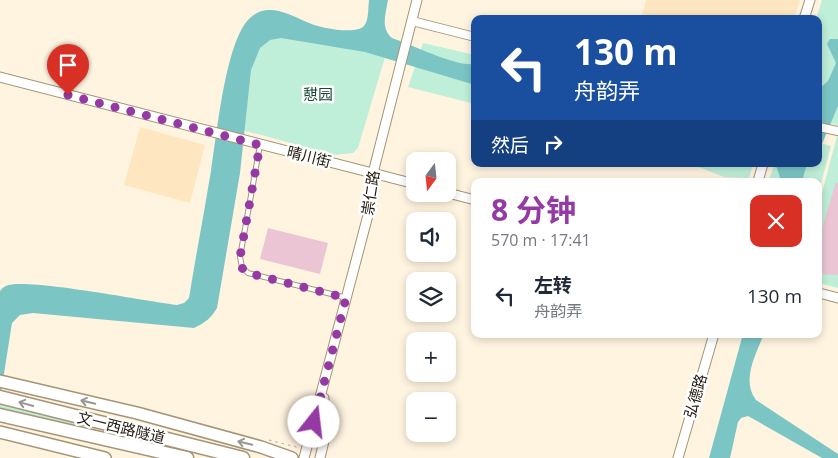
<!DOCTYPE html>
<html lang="zh">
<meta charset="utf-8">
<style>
:root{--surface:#fff;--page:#f6f6f7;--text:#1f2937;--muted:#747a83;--accent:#953aa4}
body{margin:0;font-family:"Open Sans","Noto Sans SC",sans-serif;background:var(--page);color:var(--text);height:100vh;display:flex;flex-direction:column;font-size:19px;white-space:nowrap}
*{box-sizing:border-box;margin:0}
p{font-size:16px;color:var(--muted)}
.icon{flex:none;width:28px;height:28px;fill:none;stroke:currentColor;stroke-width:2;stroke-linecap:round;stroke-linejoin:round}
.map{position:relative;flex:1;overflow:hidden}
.drawer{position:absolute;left:471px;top:178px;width:351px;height:160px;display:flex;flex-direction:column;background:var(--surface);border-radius:10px;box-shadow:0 2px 8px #0003}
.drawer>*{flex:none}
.guide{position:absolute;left:471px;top:15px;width:351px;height:152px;border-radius:10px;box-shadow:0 2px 8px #0003;background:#1a4fa0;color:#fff;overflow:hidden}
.needle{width:32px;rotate:195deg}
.controls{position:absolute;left:406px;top:152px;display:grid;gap:10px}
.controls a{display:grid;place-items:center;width:50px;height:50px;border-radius:10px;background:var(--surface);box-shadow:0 2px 8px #0003;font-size:25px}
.pin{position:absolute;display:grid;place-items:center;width:42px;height:42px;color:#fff;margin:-51px -21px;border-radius:50% 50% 50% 0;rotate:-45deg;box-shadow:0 0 5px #0007}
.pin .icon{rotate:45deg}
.me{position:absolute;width:55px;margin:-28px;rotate:16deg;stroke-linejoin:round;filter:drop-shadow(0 0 4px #0008)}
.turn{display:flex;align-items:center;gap:18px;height:105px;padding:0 20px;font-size:22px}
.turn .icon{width:65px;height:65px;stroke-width:2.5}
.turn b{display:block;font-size:35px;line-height:42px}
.then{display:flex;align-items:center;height:48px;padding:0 20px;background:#0003;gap:10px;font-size:19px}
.round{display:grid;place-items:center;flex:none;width:52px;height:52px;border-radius:10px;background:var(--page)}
.headline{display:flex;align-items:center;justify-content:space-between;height:85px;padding:0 20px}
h1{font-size:30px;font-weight:700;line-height:38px;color:var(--accent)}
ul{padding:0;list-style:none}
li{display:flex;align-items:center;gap:15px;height:65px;padding:0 20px}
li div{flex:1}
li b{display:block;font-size:19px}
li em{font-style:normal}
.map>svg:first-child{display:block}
</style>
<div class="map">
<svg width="838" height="458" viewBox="0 0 838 458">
<rect width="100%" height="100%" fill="#fff4e0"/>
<path fill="#fee7c0" d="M646,0H800L794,19H641Z
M140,127L205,145L190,203L124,185Z"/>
<path fill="#bfefd8" d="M822,0H838V125L819,121V19H816Z
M277,35L386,54L358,148L353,153L334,155L239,129L245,75L258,45Z
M423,43L475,55V104L408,87Z
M837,136H838V288L819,283V204Z
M819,143L831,146L819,191V181H769L774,164H819Z
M691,164H753L749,178L724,177Z
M0,402L96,427L95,429L0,409Z"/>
<path fill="#7cc5c5" d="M369,0H388C386,13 380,28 392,38C413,45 456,67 475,64V85L365,52L281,38L270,40L260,48L251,70L240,173L217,308C211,318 205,323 194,328L33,313L20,315L12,323L0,399V291C2,289 3,287 6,286C25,277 148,302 177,305L184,303L189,298C196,255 204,213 211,171C217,136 225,41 250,18C268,1 290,15 309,23C320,28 356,35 364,26C369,20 368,7 369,0Z
M830,39H838V106L819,151V89L828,81L836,63L827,44Z
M773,164H807L802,181H781L777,168Z
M743,334H764C756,354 741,380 756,400L838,454V458H822L748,416L741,418L738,422L730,458H709Z"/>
<path fill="#ebc5d3" d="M836,182L838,183V275L819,274V238Z
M268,228L328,243L320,274L260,259Z"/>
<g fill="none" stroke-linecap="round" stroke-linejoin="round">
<defs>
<path id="service" d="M260,145L240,257L242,267L248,273L347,298"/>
<path id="minor" d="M412,21L475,37
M819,127L838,131"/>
<path id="tertiary" d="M804,19L810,0
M0,77L415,184
M758,181L763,164
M448,193L475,200
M819,293L838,298
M304,458L372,200L373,173L417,0
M320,458L324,441V398
M678,458L714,334"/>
<path id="primary" d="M0,381L137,413L261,447L292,458
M0,432L105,458"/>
<path id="trunk" d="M0,397L243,458
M0,415L187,458"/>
</defs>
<use href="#service" stroke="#a59476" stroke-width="6"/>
<use href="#minor" stroke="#a59476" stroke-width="10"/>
<use href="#tertiary" stroke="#a59476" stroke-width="11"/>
<use href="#primary" stroke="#a59476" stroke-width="14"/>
<use href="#trunk" stroke="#a59476" stroke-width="15"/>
<path stroke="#b1a897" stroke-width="1" stroke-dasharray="2.5 4" stroke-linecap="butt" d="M269,440L300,448"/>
<use href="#service" stroke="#fff" stroke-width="4"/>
<use href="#minor" stroke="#fff" stroke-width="8"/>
<use href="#tertiary" stroke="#fff" stroke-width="9"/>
<use href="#primary" stroke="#fff" stroke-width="11"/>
<use href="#trunk" stroke="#fff" stroke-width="12"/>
</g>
<defs><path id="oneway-shaft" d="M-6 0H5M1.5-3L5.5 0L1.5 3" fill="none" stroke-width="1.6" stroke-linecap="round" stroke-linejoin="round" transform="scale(1.25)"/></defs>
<g stroke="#9a9792">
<use href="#oneway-shaft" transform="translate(88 402) rotate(-167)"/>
<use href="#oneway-shaft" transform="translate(26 404) rotate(-165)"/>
<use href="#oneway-shaft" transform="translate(245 443) rotate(-166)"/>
</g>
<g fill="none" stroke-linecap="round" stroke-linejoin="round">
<path stroke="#953aa4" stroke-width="9" stroke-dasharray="0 16.2" d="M68,95L260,145L240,257L242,268L248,273L346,298L314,422"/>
</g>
<g text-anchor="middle" stroke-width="5" stroke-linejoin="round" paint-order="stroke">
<g font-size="15" fill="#194936" stroke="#fff">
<text x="318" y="100">憇园</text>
</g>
<g font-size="15" fill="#1e170c" stroke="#fff">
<text transform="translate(309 157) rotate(14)" y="5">晴川街</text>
<text transform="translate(371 193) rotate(-81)" y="5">崇仁路</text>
<text transform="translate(696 396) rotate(-74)" y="5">弘德路</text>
<text transform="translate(121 428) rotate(14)" y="5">文一西路隧道</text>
</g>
</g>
</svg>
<div class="controls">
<a><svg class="needle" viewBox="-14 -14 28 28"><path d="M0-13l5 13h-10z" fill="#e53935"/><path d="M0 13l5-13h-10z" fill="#747a83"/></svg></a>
<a><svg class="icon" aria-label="sound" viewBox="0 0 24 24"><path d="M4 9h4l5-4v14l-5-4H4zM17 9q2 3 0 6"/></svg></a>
<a><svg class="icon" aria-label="layers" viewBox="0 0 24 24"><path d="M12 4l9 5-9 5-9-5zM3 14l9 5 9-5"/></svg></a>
<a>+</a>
<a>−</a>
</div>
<div class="pin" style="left:68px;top:95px;background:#d93025"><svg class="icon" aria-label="arrive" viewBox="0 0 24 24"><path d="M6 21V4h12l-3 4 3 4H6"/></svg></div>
<svg class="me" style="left:314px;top:422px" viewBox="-20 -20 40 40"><circle r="19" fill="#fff"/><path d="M0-13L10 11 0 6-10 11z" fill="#953aa4"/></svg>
<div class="guide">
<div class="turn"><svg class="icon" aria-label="left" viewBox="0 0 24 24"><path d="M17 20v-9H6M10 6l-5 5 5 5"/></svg><div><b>130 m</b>舟韵弄</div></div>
<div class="then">然后<svg class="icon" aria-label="right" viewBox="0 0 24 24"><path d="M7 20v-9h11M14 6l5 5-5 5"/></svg></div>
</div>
<section class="drawer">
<div class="headline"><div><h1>8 分钟</h1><p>570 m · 17:41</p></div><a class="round" style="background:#d93025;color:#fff"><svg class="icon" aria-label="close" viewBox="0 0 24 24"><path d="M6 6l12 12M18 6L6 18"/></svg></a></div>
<ul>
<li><svg class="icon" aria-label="left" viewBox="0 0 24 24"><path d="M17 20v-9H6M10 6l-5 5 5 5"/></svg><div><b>左转</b><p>舟韵弄</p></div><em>130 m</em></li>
</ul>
</section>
</div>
